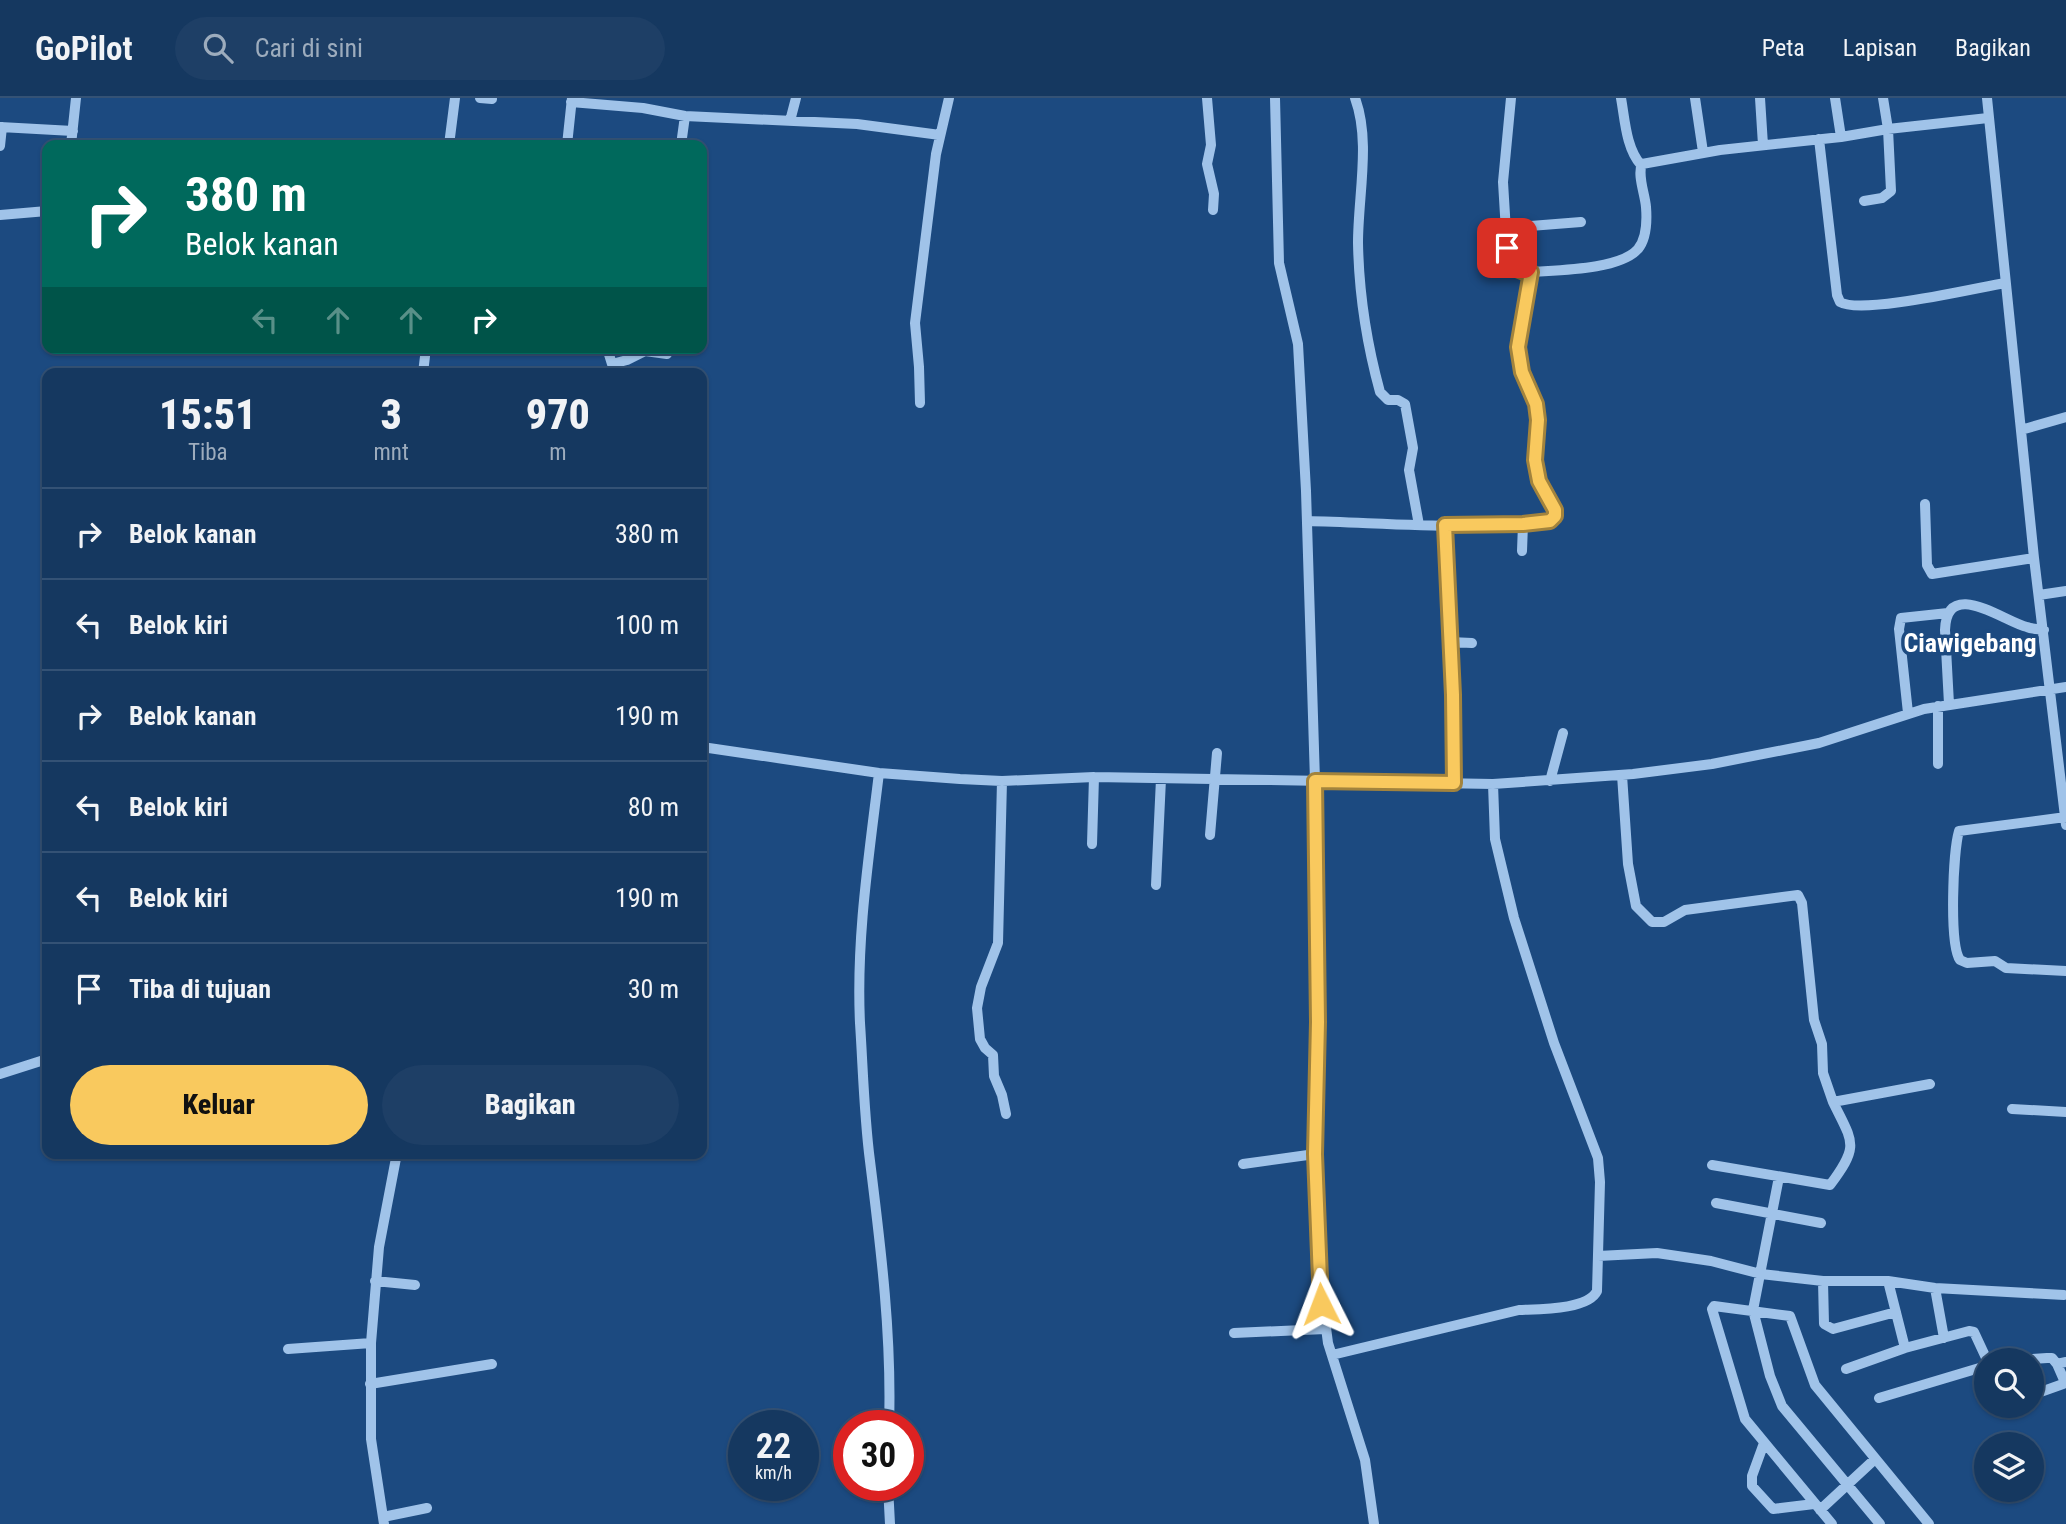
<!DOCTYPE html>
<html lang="id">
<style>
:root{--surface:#153860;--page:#1e3f66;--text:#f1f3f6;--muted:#9dacbd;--line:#345275;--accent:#f9c95e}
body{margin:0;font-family:"Roboto Condensed",sans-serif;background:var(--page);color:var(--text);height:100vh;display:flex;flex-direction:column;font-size:26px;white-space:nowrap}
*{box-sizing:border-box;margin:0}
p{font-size:23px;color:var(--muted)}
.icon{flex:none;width:38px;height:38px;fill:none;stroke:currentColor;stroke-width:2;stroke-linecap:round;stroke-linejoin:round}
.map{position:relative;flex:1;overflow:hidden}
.panel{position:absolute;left:42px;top:270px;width:665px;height:791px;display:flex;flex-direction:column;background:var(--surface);border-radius:14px;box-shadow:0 2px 5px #0004,0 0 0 2px var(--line)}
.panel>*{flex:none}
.top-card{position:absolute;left:42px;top:42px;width:665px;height:214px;border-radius:14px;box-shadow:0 2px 5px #0004,0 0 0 2px var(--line);background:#00695c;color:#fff;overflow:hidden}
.tools{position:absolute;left:1974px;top:1250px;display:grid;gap:14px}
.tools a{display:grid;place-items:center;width:70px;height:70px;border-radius:50%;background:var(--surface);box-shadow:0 2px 5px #0004,0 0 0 2px var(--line);font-size:35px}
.speed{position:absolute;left:728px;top:1312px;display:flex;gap:14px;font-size:35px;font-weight:700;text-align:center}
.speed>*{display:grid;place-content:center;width:91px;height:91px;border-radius:50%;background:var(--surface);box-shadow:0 2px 5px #0004,0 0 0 2px var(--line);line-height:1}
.speed small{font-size:18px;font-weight:400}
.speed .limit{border:10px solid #d22;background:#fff;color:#111}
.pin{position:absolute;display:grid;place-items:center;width:60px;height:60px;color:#fff;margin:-30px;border-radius:14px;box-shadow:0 4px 10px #0006}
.me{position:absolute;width:77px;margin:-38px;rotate:357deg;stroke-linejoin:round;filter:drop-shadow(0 0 5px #0008)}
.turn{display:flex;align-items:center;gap:24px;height:147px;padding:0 28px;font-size:32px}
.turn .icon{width:91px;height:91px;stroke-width:2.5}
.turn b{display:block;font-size:49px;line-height:60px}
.lanes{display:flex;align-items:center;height:66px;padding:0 28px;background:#0003;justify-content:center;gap:35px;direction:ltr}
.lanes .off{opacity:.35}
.eta{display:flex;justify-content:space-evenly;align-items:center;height:119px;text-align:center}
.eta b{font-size:42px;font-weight:800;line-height:49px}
.primary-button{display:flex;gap:14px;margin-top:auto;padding:14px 28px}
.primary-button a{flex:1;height:80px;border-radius:42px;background:var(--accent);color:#111;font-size:28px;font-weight:800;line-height:80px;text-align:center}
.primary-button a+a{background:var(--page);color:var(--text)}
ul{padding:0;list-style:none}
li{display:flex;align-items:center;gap:21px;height:91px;padding:0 28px;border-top:2px solid var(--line)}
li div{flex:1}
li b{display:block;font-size:26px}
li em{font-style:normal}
header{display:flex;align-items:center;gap:42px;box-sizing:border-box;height:98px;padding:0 35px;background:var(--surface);border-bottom:2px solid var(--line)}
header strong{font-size:33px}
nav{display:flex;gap:38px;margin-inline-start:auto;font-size:24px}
.search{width:490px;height:63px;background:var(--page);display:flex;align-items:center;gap:18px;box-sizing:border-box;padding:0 24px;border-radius:38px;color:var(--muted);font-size:26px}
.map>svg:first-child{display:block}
</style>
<header>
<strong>GoPilot</strong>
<div class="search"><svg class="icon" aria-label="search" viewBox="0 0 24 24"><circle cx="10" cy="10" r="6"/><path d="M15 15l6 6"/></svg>Cari di sini</div>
<nav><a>Peta</a><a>Lapisan</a><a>Bagikan</a></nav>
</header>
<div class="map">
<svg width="2066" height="1426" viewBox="0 0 2066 1426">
<rect width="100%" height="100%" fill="#1c4a80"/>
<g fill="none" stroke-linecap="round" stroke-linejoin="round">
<path stroke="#a0c3e9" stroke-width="10" d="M480,0L492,1
M1207,0L1211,47L1207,66L1214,96L1213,112
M1275,0L1279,165L1298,246L1306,393L1315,683L1318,924L1315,1056L1320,1184L1328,1245L1365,1362L1374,1426
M1355,0C1371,43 1358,98 1358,145C1359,198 1366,243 1380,294L1388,302H1398L1405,306L1413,350L1409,372L1419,427
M1511,0L1503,84L1507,150L1508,160L1517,172L1531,174
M1621,0C1625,22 1626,50 1641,67
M1695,0L1703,54
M1760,0L1763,47
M1835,0L1841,39L1888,31L1988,20
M1987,0L2034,460L2066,727
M571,4L643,10L685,18L857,26L940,37
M790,23L796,0
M0,29L73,33
M1819,41L1837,197L1840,204C1861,217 1975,190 2005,185
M71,47L76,0
M449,47L455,0
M567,47L572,0
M681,47L685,18
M0,48L2,29
M1864,103L1882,100L1891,93L1888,31L1883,0
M0,117L47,113
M1506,134L1519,129L1581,124
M607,250L612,266L627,262L645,253L667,256
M423,275L426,250
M920,305L919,269L915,225L936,56L949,0
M2021,332L2066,319
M1925,406L1927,467L1932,476L2034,460
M1307,423C1388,425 1470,433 1550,423L1555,418V412L1539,383L1535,362L1538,322L1536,306L1522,274L1518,249L1531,174C1559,172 1619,172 1638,151C1647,140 1647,122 1646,109C1645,96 1637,77 1642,66L1720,52L1841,39
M1445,427L1453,597L1454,685
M1522,453L1523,426
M2039,497L2066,493
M1450,544L1472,545
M1949,606L1945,532C1947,479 2003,523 2027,529C2032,531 2038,531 2044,532
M1908,615L1899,531L1901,520L1948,515
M702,649L879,675L960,681L1002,683L1094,679L1493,686L1633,676L1712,666L1819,645L1924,611L2066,589
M1938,666V608
M879,675C869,758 856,841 860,925C863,970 864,1017 870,1063C881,1151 892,1240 889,1328
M1622,677L1628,766L1636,808L1652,824H1664L1685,812L1798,797L1802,805L1814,922L1822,946L1823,975L1833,1004
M1002,683L998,845L981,889L977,910L980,941L985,950L993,957L994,978L1002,997L1006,1016
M1550,683L1563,635
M2066,719L1959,733C1953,754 1949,846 1960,862L1967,865L1995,863L2006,870L2066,873
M1210,737L1217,655
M1092,746L1094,679
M1156,787L1161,681
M0,976L47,961
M2012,1011L2066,1014
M1243,1066L1315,1056
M1712,1067L1830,1087C1860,1047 1853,1045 1833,1004L1930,986
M1779,1079L1753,1212L1770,1278L1782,1308L1880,1426
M1716,1105L1821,1125
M1598,1158L1657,1155L1711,1163L1761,1176L1823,1183H1888L1935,1190L2064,1197
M375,1183L415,1187
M1823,1183L1824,1226L1833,1231L1896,1214
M1888,1183L1905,1250
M1935,1190L1944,1240
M1234,1235L1325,1231
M288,1251L371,1245
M1332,1257L1519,1212C1538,1211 1588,1212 1597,1193L1600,1084L1598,1060L1554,945L1514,820L1495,741L1493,686
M2019,1262L2047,1260H2052L2057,1266L2066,1264
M1846,1271L1905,1250L1969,1233L1974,1234L1987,1262
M370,1286L492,1266
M2032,1297L2063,1286L2064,1282L2057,1266
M1879,1300L1986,1268
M1764,1345L1752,1378V1388L1773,1411L1814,1406
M888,1388L890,1426
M1820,1412L1875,1361
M383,1419L427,1410
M384,1426L371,1341V1245L379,1149L397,1055
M1832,1426L1745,1321L1712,1211L1714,1208L1790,1218L1815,1287L1929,1426"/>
</g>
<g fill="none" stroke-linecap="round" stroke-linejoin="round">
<defs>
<path id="route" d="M1321,1206L1315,1056L1318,924L1315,683L1454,685L1453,597L1445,427L1523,426L1550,423L1555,418V412L1539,383L1535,362L1538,322L1536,306L1522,274L1518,249L1531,174C1516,175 1508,165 1507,150"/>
</defs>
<use href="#route" stroke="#a2833d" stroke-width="18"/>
<use href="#route" stroke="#f9c95e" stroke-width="12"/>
</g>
<g text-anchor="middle" stroke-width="7" stroke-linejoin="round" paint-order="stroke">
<g font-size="26" font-weight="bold" fill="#fff" stroke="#1c4a80">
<text x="1970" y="554">Ciawigebang</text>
</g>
</g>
</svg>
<div class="tools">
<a><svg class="icon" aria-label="search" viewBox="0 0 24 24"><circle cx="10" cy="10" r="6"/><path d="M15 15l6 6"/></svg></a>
<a><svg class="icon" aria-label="layers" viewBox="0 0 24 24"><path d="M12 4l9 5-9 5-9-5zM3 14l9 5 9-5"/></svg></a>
</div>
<div class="speed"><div>22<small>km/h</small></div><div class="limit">30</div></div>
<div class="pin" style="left:1507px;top:150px;background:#d93025"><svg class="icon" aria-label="arrive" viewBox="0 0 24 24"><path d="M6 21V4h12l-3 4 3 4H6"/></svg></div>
<svg class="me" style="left:1321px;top:1206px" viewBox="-20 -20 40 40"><path d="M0-17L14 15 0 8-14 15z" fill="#f9c95e" stroke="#fff" stroke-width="4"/></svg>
<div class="top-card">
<div class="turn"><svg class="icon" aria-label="right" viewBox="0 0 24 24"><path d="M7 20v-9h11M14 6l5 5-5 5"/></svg><div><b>380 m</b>Belok kanan</div></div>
<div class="lanes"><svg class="icon off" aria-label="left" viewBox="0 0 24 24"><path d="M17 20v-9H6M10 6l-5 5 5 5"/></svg><svg class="icon off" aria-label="ahead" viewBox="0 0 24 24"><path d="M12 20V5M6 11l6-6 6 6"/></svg><svg class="icon off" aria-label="ahead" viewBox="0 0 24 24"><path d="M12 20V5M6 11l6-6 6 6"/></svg><svg class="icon" aria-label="right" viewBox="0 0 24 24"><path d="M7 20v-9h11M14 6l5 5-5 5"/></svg></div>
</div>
<section class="panel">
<div class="eta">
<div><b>15:51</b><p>Tiba</p></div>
<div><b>3</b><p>mnt</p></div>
<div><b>970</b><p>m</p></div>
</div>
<ul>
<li><svg class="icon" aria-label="right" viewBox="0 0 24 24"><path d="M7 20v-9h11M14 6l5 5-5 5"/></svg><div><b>Belok kanan</b></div><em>380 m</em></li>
<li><svg class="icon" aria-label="left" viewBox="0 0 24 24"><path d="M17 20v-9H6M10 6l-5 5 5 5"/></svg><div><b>Belok kiri</b></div><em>100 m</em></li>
<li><svg class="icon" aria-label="right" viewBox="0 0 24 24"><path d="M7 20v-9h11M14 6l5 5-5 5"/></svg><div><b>Belok kanan</b></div><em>190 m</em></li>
<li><svg class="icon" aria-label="left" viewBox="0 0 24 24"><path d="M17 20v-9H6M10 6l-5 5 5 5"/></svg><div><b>Belok kiri</b></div><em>80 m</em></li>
<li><svg class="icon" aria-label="left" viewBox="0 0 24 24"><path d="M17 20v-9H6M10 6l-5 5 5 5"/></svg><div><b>Belok kiri</b></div><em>190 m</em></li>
<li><svg class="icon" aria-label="arrive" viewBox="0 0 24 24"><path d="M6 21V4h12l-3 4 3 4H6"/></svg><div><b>Tiba di tujuan</b></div><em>30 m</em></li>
</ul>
<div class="primary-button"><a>Keluar</a><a>Bagikan</a></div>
</section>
</div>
